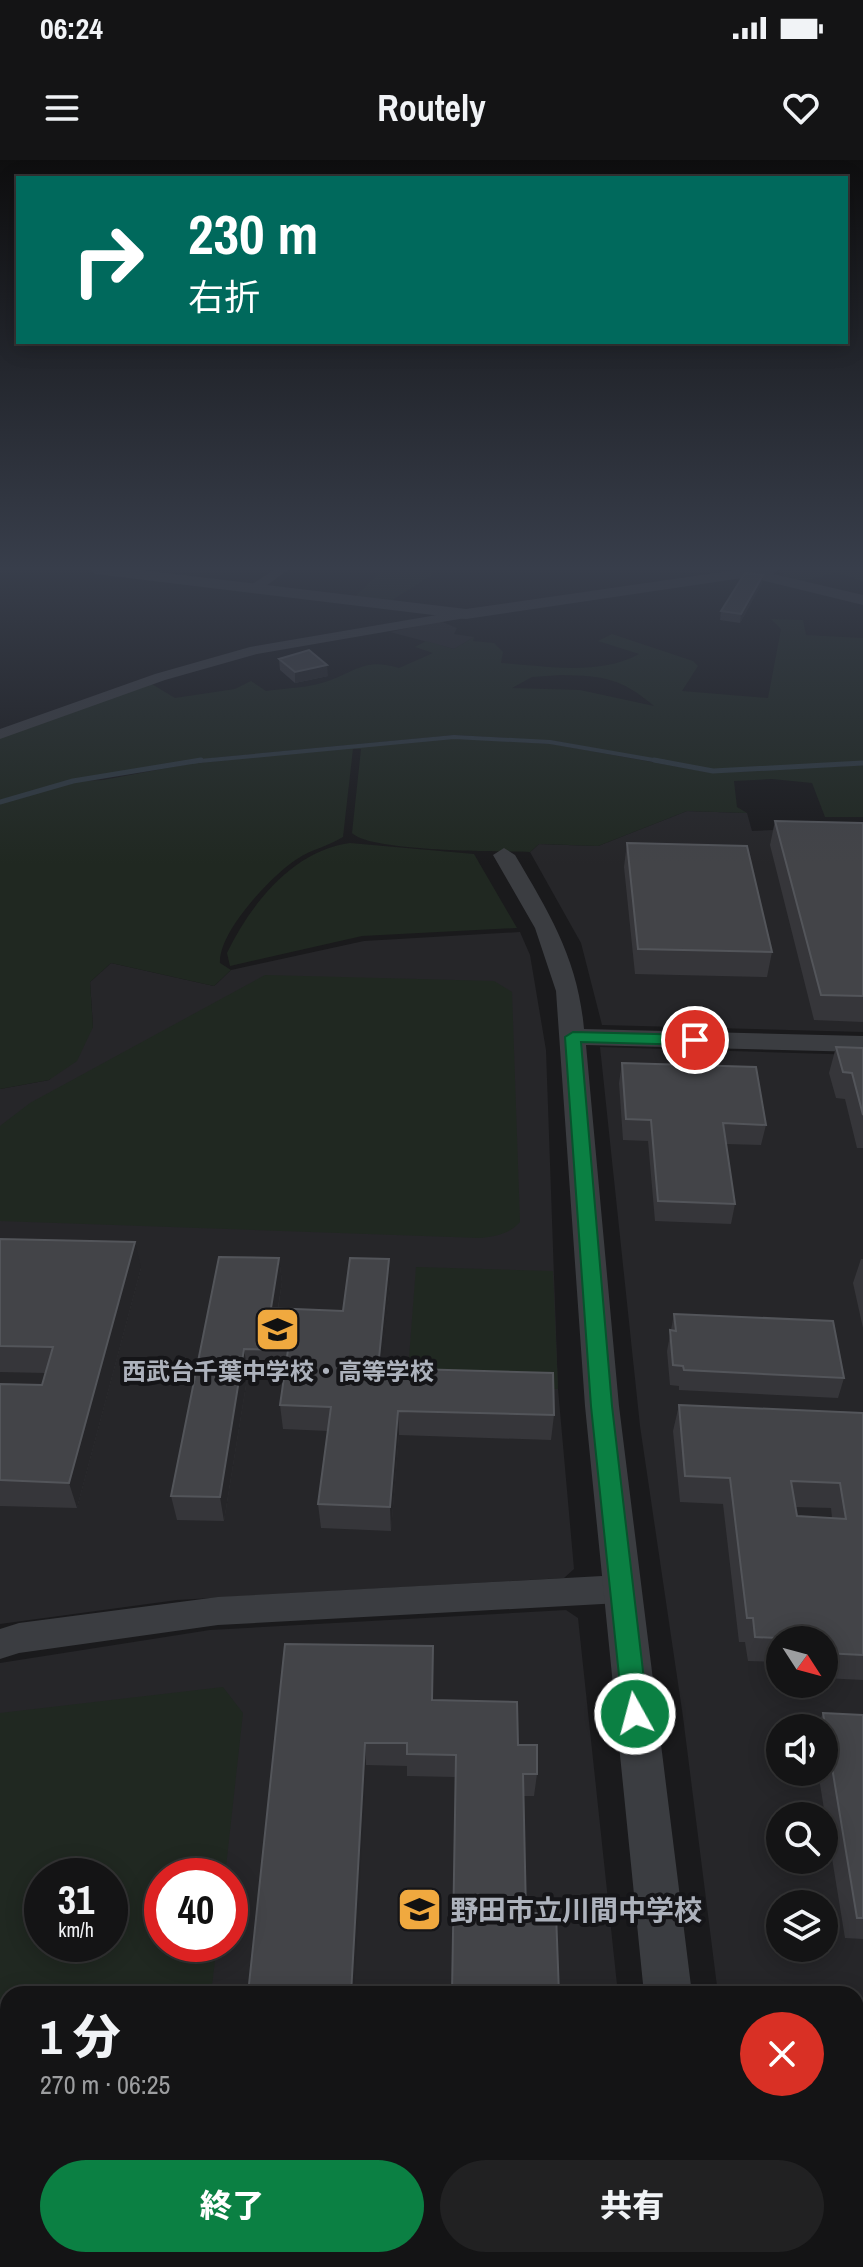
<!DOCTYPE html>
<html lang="ja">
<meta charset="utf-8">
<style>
:root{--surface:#141415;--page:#212122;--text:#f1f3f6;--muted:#9d9ea0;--line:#333334;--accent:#0b8043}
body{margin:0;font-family:"Archivo Narrow","Noto Sans JP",sans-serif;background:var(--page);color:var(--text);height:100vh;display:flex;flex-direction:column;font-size:30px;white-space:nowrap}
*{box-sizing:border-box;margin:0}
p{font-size:26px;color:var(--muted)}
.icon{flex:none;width:44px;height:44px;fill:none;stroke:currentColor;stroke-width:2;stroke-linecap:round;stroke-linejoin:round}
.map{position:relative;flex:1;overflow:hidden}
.side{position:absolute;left:0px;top:1826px;width:864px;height:282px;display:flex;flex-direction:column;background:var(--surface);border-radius:24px 24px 0 0;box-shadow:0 4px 20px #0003,0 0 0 2px var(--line)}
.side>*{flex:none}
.hud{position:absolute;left:16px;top:16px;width:832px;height:168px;border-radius:0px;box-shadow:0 4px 20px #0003,0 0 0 2px var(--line);background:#00695c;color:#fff;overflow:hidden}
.needle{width:52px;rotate:126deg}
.fabs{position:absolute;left:766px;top:1466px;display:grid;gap:16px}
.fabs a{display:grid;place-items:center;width:72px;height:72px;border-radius:50%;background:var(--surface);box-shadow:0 4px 20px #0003,0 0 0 2px var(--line);font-size:40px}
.speed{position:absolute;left:24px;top:1698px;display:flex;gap:16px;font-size:40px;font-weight:700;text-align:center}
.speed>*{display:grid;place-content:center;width:104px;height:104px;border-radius:50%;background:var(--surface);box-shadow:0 4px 20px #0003,0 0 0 2px var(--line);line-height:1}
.speed small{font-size:20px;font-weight:400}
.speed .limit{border:12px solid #d22;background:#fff;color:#111}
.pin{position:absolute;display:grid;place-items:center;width:68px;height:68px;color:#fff;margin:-34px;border:4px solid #fff;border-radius:50%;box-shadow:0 2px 8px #0007}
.me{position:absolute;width:88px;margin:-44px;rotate:353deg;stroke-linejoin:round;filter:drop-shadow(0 0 6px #0008)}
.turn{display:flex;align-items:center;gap:28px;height:168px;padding:0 40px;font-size:36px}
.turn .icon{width:104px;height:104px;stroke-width:2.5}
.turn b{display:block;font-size:56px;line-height:68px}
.round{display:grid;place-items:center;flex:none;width:84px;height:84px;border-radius:42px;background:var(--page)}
.head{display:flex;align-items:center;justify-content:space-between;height:136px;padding:0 40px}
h1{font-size:48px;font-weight:800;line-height:60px}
.primary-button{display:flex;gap:16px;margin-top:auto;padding:16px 40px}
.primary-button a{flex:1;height:92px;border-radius:48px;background:var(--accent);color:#fff;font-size:32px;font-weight:800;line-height:92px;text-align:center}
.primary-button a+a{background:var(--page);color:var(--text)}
.status{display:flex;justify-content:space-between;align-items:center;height:56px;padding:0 40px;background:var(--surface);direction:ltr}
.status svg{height:22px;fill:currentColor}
header{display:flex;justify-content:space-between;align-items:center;height:104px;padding:0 40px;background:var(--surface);font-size:36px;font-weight:800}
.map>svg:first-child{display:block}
</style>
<div class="status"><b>06:24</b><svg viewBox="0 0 49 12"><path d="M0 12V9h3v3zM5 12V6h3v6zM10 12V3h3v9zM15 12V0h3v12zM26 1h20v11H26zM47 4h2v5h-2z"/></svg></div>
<header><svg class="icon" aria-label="menu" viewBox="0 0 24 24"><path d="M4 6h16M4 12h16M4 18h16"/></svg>Routely<svg class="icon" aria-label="heart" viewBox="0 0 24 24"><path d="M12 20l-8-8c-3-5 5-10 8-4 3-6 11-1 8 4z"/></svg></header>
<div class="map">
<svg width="863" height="2107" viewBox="0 0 863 2107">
<rect width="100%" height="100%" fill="#1a1a1c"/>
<path fill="#262629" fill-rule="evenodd" d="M440,461L457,468L454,474L474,477L454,489L390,472Z
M687,651L747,653L752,671L863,666V872L602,865L581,783L530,692L539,684L598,686Z
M520,772L530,795L546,890L558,1229L574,1409L564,1418L177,1440L0,1464V929L49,920L93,867L90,822L111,803L214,826L231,810L364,781Z
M600,887L863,895V1968H856V1834H718L683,1557L640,1266ZM780,1480H824V1524H780ZM780,1568H824V1612H780ZM780,1656H824V1700H780ZM780,1744H824V1788H780Z
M566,1450L578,1458L618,1834H8V2100H646L647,2107H0V1503L210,1470ZM42,1716H110V1784H42ZM162,1716H230V1784H162Z
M856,2026H863V2107H757L756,2100H856Z"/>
<path fill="#202821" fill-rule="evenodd" d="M383,409H441L391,441L355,437Z
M790,409H863V422L837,412L802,422L782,418L783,411Z
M771,459L803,460L806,475L863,478V602L714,610L554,581L455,575L213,598L75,619L0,641V577L150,523L175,538L235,529L251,521L266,531C286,528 310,528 328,521C358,510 366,498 399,508L433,493L415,487L426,481L454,489L474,477L473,481L494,483L503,492L501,503C546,506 599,516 639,494L598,481L612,474L693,501L698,506L682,531L768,538L781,469ZM561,515C604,516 621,518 654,546L580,530L512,528L532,517Z
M455,578L552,584L713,613L863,605V657H825L812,623L772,619L734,621L737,647L747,653L687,651L598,686L539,684L530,692C498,691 371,692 352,673L361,589H353L343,677C329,686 312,689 297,699C272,715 218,772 220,803L231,810L214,826L111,803L90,822L93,867L77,901L49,920L0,929V643L76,621L103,620L194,603Z
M350,683L474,694L517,768L362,776L230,806L227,793C251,744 292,691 350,683Z
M265,815L494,821L512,832L520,1062C509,1074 497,1076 480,1078L0,1061V966L30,943Z
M416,1107L553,1111L558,1229L407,1224Z
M223,1527L243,1553L225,1716H162V1784H217L211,1834H8V2100H181L180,2107H0V1553ZM42,1716H110V1784H42Z"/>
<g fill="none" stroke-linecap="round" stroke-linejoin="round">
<path stroke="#303a41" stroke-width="4" d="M189,602L454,577L550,582L665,602"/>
<path stroke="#303a41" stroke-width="5" d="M654,600L713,611L863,603
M0,642L73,621L201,600"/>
<path fill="#3b3d41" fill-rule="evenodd" d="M275,409H289L259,431H251V425Z
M466,450L473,454L471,457L257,494L165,520L0,579V569L155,514L250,487Z
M620,1415L631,1419L635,1429L631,1439L620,1443L218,1465L19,1493L0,1499V1469L19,1463L218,1437Z
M856,1982L863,1983V2025L856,2024Z"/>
<path fill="#3b3d41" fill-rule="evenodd" d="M88,409H132L466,449L743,409H780L773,414L863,435V445L749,417L466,459L96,414Z
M504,688L515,695C550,754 578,800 584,869L863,876V892L586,885L619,1246L692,1834H644L585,1246L556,831L535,768L493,695Z
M672,2100H726L727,2107H673Z"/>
</g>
<path fill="#36363a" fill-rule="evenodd" d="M763,415L762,423L740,463L720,460L721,451Z
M279,499L328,516L295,523L280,510Z
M775,661L863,663V862L814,860L770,685Z
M627,683L772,792L767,817L635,814L624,707Z
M836,887L863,888V988H857L845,939L836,938L829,913Z
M622,903L766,965L761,985L726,984L735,1044L731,1064L655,1061L648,981L623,980L619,923Z
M0,1079L141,1108L77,1348L0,1346V1224L42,1225L46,1213L0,1212Z
M279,1098L282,1122L278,1149L343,1151L390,1124L381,1208L554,1255L551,1280L399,1275L391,1371L321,1368L318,1344L328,1271L283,1269L280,1245L284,1214L248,1213L224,1361L177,1360L171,1336Z
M861,1099H863V1168L853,1123Z
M674,1154L844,1218L838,1238L679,1230V1226L670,1225L667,1191Z
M679,1245L863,1253V1520L824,1518V1480H780V1502L748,1501L745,1482H739L723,1344L680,1342L673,1271ZM795,1347L831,1348L832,1358L797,1356Z
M285,1484L433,1540L518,1585L537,1614L534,1636H524L526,1753L559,1834L455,1617L407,1616V1606L366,1605Z
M823,1553L863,1555V1779L845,1778L818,1612H824V1568H816Z"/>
<path fill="#252528" d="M763,415L762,423L740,463L741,454Z
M327,505L328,516L295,523V512Z
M135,1082L141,1108L77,1348L69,1323Z
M279,1098L282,1122L274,1173L271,1148Z
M389,1099L390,1124L379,1232L378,1208Z
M244,1189L248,1213L224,1361L220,1337Z
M398,1251L399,1275L391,1371L390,1347Z
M365,1583L366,1605L354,1834H351Z"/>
<path fill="#434448" stroke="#53555a" stroke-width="2" fill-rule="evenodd" d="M745,413L763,415L741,454L721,451Z
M309,490L327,505L295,512L279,499Z
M775,661L863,663V836L821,835Z
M627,683L747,686L772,792L638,789Z
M836,887L863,888V955L852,913L843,912Z
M622,903L756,907L766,965L723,963L735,1044L658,1041L651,960L626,959Z
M0,1079L135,1082L69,1323L0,1320V1224L42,1225L53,1187L0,1186Z
M219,1097L279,1098L271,1148L343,1151L350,1098L389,1099L378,1208L553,1213L554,1255L398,1251L390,1347L318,1344L331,1247L280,1245L288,1190L244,1189L220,1337L171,1336Z
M674,1154L833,1161L844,1218L684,1210L683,1206L673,1205L670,1170L676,1171Z
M679,1245L863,1253V1495L824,1493V1480H798V1479L755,1477L753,1458H747L730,1318L685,1316ZM791,1321L840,1323L846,1359L797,1356Z
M285,1484L433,1486L432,1540L517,1542L518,1585H537V1614H523L526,1753H556L559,1834H452L456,1595L407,1594V1583H365L351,1834H248Z
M823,1553L863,1555V1758H857Z
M209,2100H493V2107H209Z"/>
<linearGradient id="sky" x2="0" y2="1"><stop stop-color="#0e0e0f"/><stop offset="0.58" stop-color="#383e4b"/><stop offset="1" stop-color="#383e4b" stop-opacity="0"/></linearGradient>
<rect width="863" height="704" fill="url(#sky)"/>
<path fill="#0b8043" stroke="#07532c" stroke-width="2" d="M573,872L695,875L703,880L695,885L581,882L612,1246L648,1554L644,1562L635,1566L626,1562L623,1554L591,1246L565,877Z"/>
<defs>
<symbol id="school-square" viewBox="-11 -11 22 22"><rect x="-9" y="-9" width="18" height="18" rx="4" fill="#f0a93f" stroke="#151518"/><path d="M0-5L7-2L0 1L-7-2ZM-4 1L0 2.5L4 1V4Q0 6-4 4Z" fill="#111"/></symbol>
</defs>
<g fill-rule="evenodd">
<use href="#school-square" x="252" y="1144" width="51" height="51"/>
<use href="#school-square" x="394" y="1724" width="51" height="51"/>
</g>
<g text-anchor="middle" stroke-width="8" stroke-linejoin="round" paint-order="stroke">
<g font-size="24" font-weight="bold" fill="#adb2bc" stroke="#151518">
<text x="278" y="1220">西武台千葉中学校・高等学校</text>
</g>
<g font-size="28" font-weight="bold" fill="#adb2bc" stroke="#151518" text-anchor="start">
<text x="450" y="1760">野田市立川間中学校</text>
</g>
</g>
</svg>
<div class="fabs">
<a><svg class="needle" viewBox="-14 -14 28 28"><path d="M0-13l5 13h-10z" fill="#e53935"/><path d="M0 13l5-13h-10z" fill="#9d9ea0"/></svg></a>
<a><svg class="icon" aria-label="sound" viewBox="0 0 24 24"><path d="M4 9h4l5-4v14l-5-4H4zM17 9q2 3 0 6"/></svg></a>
<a><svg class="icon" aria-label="search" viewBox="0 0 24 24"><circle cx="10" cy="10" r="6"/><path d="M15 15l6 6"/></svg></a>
<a><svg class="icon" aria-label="layers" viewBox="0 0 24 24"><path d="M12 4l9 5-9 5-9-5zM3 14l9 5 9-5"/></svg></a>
</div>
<div class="speed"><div>31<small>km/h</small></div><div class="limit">40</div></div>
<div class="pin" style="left:695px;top:880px;background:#d93025"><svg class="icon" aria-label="arrive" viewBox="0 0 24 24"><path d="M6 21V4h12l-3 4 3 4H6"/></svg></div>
<svg class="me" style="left:635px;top:1554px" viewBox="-20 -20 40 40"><circle r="17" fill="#0b8043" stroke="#fff" stroke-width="3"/><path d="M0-11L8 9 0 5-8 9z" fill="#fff"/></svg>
<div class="hud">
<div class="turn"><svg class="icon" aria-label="right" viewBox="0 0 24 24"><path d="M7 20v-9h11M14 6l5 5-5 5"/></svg><div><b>230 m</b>右折</div></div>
</div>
<section class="side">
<div class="head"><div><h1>1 分</h1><p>270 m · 06:25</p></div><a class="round" style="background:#d93025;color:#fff"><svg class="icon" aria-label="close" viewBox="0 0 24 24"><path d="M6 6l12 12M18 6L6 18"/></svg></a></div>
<div class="primary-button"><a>終了</a><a>共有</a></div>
</section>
</div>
